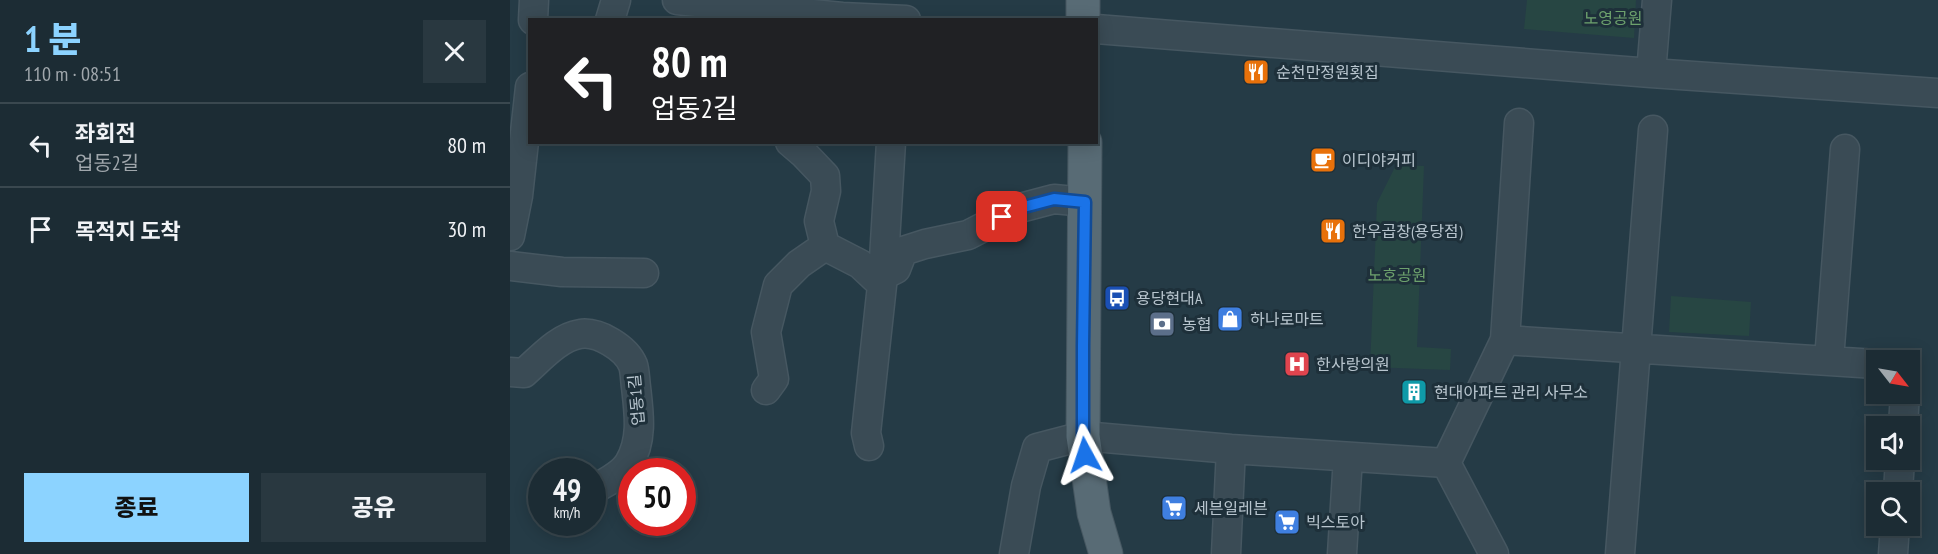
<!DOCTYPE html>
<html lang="ko">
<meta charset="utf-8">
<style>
:root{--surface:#1c2c34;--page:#293840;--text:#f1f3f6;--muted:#a0a7ac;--line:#3a484f;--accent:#8cd3ff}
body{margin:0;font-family:"PT Sans Narrow","Noto Sans KR",sans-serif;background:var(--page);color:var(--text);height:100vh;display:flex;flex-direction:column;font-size:22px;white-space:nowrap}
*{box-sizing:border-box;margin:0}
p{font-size:20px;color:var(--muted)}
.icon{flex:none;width:33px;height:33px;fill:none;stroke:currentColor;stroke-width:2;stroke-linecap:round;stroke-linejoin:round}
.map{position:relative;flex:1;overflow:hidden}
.sheet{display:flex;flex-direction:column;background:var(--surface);width:510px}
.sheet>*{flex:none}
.top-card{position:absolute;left:18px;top:18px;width:570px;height:126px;border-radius:0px;box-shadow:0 3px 15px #0003,0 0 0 2px var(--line);background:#202124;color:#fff;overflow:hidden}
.needle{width:39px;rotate:121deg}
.controls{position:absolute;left:1356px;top:350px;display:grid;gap:12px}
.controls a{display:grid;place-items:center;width:54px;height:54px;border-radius:0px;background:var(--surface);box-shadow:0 3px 15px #0003,0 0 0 2px var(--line);font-size:30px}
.speed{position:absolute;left:18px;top:458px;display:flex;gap:12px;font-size:30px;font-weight:700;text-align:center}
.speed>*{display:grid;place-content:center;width:78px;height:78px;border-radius:50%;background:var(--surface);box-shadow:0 3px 15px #0003,0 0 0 2px var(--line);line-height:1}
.speed small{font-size:15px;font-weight:400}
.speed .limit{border:9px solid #d22;background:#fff;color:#111}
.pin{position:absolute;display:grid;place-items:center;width:51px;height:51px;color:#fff;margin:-26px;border-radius:12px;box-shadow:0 3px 9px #0006}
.me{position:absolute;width:66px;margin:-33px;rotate:355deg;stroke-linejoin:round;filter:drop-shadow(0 0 4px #0008)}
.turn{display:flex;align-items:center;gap:21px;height:126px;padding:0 24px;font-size:27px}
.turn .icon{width:78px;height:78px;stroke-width:2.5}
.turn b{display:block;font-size:42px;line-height:51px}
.round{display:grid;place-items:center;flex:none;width:63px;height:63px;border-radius:0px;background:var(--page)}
.summary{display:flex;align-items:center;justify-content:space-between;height:102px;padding:0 24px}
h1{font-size:36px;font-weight:800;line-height:45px;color:var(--accent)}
.cta{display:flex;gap:12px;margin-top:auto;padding:12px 24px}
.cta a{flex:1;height:69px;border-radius:0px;background:var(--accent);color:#111;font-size:24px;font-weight:800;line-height:69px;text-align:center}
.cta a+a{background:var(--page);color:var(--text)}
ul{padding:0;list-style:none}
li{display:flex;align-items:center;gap:18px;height:84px;padding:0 24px;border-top:2px solid var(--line)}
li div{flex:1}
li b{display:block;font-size:22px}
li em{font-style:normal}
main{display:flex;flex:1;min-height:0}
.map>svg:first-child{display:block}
</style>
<main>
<section class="sheet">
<div class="summary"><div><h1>1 분</h1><p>110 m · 08:51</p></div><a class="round"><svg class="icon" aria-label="close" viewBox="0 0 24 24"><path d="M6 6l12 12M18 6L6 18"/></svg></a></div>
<ul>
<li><svg class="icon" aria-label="left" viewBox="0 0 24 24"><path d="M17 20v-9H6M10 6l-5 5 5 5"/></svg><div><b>좌회전</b><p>업동2길</p></div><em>80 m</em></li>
<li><svg class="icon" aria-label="arrive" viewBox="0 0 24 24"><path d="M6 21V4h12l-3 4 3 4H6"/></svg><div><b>목적지 도착</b></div><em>30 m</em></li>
</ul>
<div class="cta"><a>종료</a><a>공유</a></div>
</section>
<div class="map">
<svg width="1428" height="554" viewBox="0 0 1428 554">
<rect width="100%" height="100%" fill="#253b46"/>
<path fill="#274643" d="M1017,0H1126L1124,38L1014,29Z
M886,165L914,166L907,347L941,349L940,370L860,367L867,203Z
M1161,296L1241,302L1239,336L1159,332Z"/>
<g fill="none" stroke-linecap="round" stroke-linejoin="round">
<defs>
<path id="minor" d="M167,0L332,17L396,20
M23,20L24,0
M100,20L106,0
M586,29L1141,73L1428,93
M1141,73L1147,0
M280,142L294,154L315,176L316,191L309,221L315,246
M0,236L8,196L20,87
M0,266L52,272L134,273
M995,340L1366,364
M1319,360L1335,149
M0,372L14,373C30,359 49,337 70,334C88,331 116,348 123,365C125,371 125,380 126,387C129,413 133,440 119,463C112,475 95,483 82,490
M256,390L264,379L256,332L268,285L289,264L315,246L350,264L366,279L386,269L393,251L415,244L458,235L510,208L544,199L575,202
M1393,426L1395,393
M359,446L356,433L373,276L381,142
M936,463L995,340L1009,123
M1388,492L1390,459
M504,554L516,486L527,448L573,436L721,449L936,463L984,554
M716,554L721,449
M832,554L838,457
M1110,554L1143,130
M1383,554L1385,525"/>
<path id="major" d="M573,20V0
M575,142L573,436L584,513L596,554"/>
</defs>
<use href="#minor" stroke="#465761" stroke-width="31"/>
<use href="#major" stroke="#465761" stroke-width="35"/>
<use href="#minor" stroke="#3a4b55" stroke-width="28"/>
<use href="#major" stroke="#586b75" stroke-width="33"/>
</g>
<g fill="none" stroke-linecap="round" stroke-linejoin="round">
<defs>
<path id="route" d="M492,217L510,208L544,199L575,202L573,346V436L575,455"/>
</defs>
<use href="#route" stroke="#114b97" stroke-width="15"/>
<use href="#route" stroke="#1a73e8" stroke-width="10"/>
</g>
<defs>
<symbol id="restaurant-square" viewBox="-11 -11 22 22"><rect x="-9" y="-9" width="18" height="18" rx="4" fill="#e8710a" stroke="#1e303a"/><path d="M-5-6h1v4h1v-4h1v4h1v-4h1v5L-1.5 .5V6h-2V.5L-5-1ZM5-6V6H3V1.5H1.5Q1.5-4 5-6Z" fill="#fff"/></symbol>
<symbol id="cafe-square" viewBox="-11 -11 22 22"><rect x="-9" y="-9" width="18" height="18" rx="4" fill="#e8710a" stroke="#1e303a"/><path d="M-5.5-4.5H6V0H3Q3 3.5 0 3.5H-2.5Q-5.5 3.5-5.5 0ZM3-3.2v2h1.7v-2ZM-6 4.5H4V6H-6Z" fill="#fff"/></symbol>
<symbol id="bus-square" viewBox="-11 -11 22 22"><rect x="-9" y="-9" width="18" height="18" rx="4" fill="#1a4fb4" stroke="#1e303a"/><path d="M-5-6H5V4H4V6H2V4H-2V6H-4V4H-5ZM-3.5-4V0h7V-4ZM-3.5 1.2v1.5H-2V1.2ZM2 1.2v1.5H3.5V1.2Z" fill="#fff"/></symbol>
<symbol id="shop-square" viewBox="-11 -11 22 22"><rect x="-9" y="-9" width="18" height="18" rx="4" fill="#3f7fe0" stroke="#1e303a"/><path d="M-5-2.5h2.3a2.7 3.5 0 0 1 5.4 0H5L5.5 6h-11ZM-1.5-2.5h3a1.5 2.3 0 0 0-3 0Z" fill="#fff"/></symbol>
<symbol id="bank-square" viewBox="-11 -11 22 22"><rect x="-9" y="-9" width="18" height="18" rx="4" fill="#5c6f8a" stroke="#1e303a"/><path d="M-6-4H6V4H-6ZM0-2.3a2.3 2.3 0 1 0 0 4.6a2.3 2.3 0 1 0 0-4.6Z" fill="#fff"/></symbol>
<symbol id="hospital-square" viewBox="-11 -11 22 22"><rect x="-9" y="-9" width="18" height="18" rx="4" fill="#e0444e" stroke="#1e303a"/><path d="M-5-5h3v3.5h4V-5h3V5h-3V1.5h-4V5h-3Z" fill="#fff"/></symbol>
<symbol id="building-square" viewBox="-11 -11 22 22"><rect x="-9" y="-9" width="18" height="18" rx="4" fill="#0f9aa8" stroke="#1e303a"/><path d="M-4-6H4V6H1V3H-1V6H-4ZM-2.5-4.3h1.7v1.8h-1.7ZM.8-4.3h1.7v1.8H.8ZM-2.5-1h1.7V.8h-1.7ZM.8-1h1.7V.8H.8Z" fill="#fff"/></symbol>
<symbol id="supermarket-square" viewBox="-11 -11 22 22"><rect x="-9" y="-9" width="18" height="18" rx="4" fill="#3f7fe0" stroke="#1e303a"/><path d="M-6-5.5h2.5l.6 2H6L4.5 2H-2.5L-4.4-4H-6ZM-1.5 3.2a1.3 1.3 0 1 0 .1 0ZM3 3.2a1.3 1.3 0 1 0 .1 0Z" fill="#fff"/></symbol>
</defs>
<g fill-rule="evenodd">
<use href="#restaurant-square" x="731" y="57" width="30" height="30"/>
<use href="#cafe-square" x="798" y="145" width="30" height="30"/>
<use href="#restaurant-square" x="808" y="216" width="30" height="30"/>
<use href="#bus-square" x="592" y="283" width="30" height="30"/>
<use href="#shop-square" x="705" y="304" width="30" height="30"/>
<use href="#bank-square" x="637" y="309" width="30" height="30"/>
<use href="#hospital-square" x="772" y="349" width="30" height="30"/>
<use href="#building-square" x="889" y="377" width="30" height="30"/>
<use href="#supermarket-square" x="649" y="493" width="30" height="30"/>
<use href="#supermarket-square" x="762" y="507" width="30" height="30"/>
</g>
<g text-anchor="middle" stroke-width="6" stroke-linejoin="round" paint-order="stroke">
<g font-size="16" fill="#6da16d" stroke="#1e303a">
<text x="1103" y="24">노영공원</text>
<text x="887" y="281">노호공원</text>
</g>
<g font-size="16" fill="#b8c5ce" stroke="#1e303a" text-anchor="start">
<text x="766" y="78">순천만정원횟집</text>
<text x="832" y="166">이디야커피</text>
<text x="842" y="237">한우곱창(용당점)</text>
<text x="626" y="304">용당현대A</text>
<text x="740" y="325">하나로마트</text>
<text x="672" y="330">농협</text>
<text x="806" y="370">한사랑의원</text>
<text x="924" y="398">현대아파트 관리 사무소</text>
<text x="684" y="514">세븐일레븐</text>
<text x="796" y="528">빅스토아</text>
</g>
<g font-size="16" fill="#b8c5ce" stroke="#1e303a">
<text transform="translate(126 400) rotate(-95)" y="6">업동1길</text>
</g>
</g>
</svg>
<div class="controls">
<a><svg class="needle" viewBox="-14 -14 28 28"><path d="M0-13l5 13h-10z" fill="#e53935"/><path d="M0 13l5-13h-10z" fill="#a0a7ac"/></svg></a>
<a><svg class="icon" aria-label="sound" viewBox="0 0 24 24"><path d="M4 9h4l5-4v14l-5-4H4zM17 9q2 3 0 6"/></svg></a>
<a><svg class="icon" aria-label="search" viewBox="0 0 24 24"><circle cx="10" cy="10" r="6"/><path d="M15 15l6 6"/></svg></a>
</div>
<div class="speed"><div>49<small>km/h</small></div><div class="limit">50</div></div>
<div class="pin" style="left:492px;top:217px;background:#d93025"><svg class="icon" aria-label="arrive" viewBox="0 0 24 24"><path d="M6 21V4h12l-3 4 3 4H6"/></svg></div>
<svg class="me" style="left:575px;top:455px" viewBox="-20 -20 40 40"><path d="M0-17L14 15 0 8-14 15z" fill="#1a73e8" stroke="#fff" stroke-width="4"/></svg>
<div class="top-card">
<div class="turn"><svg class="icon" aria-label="left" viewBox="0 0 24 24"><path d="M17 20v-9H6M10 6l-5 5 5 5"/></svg><div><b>80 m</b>업동2길</div></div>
</div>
</div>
</main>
